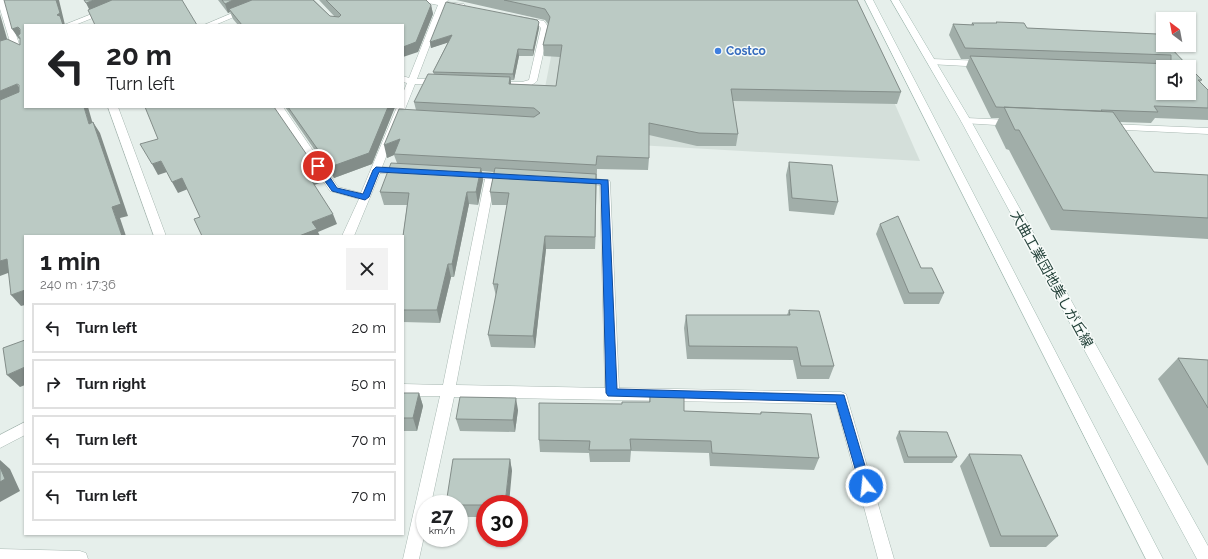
<!DOCTYPE html>
<meta charset="utf-8">
<style>
:root{--surface:#fff;--page:#f2f2f2;--text:#202124;--muted:#757577;--line:#e0e0e0}
body{margin:0;font-family:Raleway,"Noto Sans JP",sans-serif;background:var(--page);color:var(--text);height:100vh;display:flex;flex-direction:column;font-size:15px;white-space:nowrap}
*{box-sizing:border-box;margin:0}
p{font-size:13px;color:var(--muted)}
.icon{flex:none;width:22px;height:22px;fill:none;stroke:currentColor;stroke-width:2;stroke-linecap:round;stroke-linejoin:round}
.map{position:relative;flex:1;overflow:hidden}
.panel{position:absolute;left:24px;top:235px;width:380px;height:300px;display:flex;flex-direction:column;background:var(--surface);border-radius:0px;box-shadow:0 1px 3px #0004}
.panel>*{flex:none}
.top-card{position:absolute;left:24px;top:24px;width:380px;height:84px;border-radius:0px;box-shadow:0 1px 3px #0004;background:#fff;color:var(--text);overflow:hidden}
.needle{width:26px;rotate:328deg}
.tools{position:absolute;left:1156px;top:12px;display:grid;gap:8px}
.tools a{display:grid;place-items:center;width:40px;height:40px;border-radius:0px;background:var(--surface);box-shadow:0 1px 3px #0004;font-size:20px}
.speed{position:absolute;left:416px;top:495px;display:flex;gap:8px;font-size:20px;font-weight:700;text-align:center}
.speed>*{display:grid;place-content:center;width:52px;height:52px;border-radius:50%;background:var(--surface);box-shadow:0 1px 3px #0004;line-height:1}
.speed small{font-size:10px;font-weight:400}
.speed .limit{border:6px solid #d22;background:#fff;color:#111}
.pin{position:absolute;display:grid;place-items:center;width:34px;height:34px;color:#fff;margin:-17px;border:2px solid #fff;border-radius:50%;box-shadow:0 1px 4px #0007}
.me{position:absolute;width:44px;margin:-22px;rotate:344deg;stroke-linejoin:round;filter:drop-shadow(0 0 3px #0008)}
.turn{display:flex;align-items:center;gap:14px;height:84px;padding:0 16px;font-size:18px}
.turn .icon{width:52px;height:52px;stroke-width:2.5}
.turn b{display:block;font-size:28px;line-height:34px}
.round{display:grid;place-items:center;flex:none;width:42px;height:42px;border-radius:0px;background:var(--page)}
.headline{display:flex;align-items:center;justify-content:space-between;height:68px;padding:0 16px}
h1{font-size:24px;font-weight:700;line-height:30px}
ul{padding:0;list-style:none}
li{display:flex;align-items:center;gap:12px;height:50px;margin:0 8px 6px;padding:0 8px;border:2px solid var(--line);border-radius:0px}
li div{flex:1}
li b{display:block;font-size:15px}
li em{font-style:normal}
.map>svg:first-child{display:block}
</style>
<div class="map">
<svg width="1208" height="559" viewBox="0 0 1208 559">
<rect width="100%" height="100%" fill="#e6efeb"/>
<path fill="#d4dfda" d="M849,0L920,161L550,140L541,108L558,21Z"/>
<g fill="none" stroke-linecap="round" stroke-linejoin="round">
<defs>
<path id="minor" d="M0,0H5L19,44L25,48V54L11,45L0,9Z
M127,0H138L75,25H64Z
M263,0H274L215,25H204Z
M419,0H448L447,2L464,4L465,6L461,8L445,6L417,79H440L444,82L440,85L415,84L382,167L403,168L408,171L403,174L380,173L354,236H342L359,199L330,191L273,107H283L338,187L361,193L397,107H403V93L407,83L403,82V76L409,78L438,5L423,2Z
M521,17L544,21L549,28L537,81C529,89 516,88 506,86L505,84L506,82H522L529,80L541,28L538,25L521,21Z
M932,59L984,61L988,64L984,67L929,64L928,62L929,60Z
M108,107H118L166,236H154Z
M966,118L1012,120L1017,123L1012,126L963,123L961,121Z
M1109,124L1208,128V134L1106,129L1104,127L1106,125Z
M468,172L509,174L514,177L509,180H495L456,385L605,388L600,185L581,184L576,181L581,178L609,180L610,182L619,388L841,392L846,394L894,559H878L836,404L454,397L431,504H425V532L419,559H403L440,396H403V384L443,385L485,179L464,177L463,175Z
M25,422V435L0,448V435Z
M0,549L80,551L86,553L88,559H0Z"/>
<path id="secondary" d="M865,0H873L1163,559H1146Z
M891,0H899L971,121L1208,546V559H1197L961,121Z"/>
</defs>
<use href="#minor" stroke="#a8b8b2" stroke-width="1"/>
<use href="#secondary" stroke="#a4bbb3" stroke-width="1"/>
<use href="#minor" fill="#fff" fill-rule="evenodd"/>
<use href="#secondary" fill="#fff" fill-rule="evenodd"/>
</g>
<path fill="#a1aea9" d="M218,0H314L330,16L335,17L319,0H426L431,5L433,14L418,52L403,25H238L233,19L230,12L228,13Z
M456,0H857L901,92L897,104L733,101L738,134L736,146H697L649,135V158L648,170L597,169L595,249H546L535,348L491,347L488,335L496,296L493,284L507,205H492L490,192L494,172L482,171L483,180L478,205L469,204L454,277H451L440,323L403,322V236L407,205H384L380,192L397,163L394,155L387,158L416,110L414,102L434,74L433,72L448,42L431,48L430,42L539,28L533,56H519L514,80H511V84L556,86L560,57L544,56L543,45L548,24L545,20Z
M996,22L1027,28L1157,34L1202,80L1200,82L1208,90V120L1155,118L1151,123L1119,122L1154,172L1208,175V239L1051,230L1009,150L1006,149L995,126L999,118H991L966,67L969,59H961L949,35L953,24L971,25L972,23H996Z
M285,107H395L372,164L334,178Z
M789,162L838,202L834,215L789,211L786,175Z
M880,224L944,293L939,304H904L876,234Z
M789,310L834,366L829,379H797L793,360L687,359L684,328L686,315H787Z
M1178,358L1208,360V466L1158,379Z
M403,393H419L423,406L417,431H403Z
M650,395L684,411L760,414L761,412L819,458L814,470L710,466L709,453L631,451L630,462H590L589,453L540,452L539,440L622,404L649,402Z
M518,410L515,432L460,431L456,419Z
M899,431L957,457L952,463H904L896,438Z
M969,454L1058,536L1046,547H990L960,466Z
M510,459L512,471L485,504V517H459V504Z"/>
<path fill="#838d89" d="M56,0H59L65,25H62L57,15Z
M94,0H123L91,13L86,3Z
M233,0H259L229,9L230,12L228,13L225,4Z
M431,5L433,14L418,52L403,57V47Z
M0,14L8,42L0,46Z
M539,22V28L533,56V50Z
M18,27L25,38L18,35L20,39H19L12,29Z
M452,35L453,41L431,48L430,42Z
M518,49L519,56L514,80L513,74Z
M510,77L512,89L509,84Z
M17,84L24,95L0,104V91Z
M84,107H88L96,135L89,124Z
M388,107H395L372,164L334,178L330,167Z
M93,122L100,133L128,216L120,218L126,236H122L112,207Z
M400,139L394,154V155L387,158L384,145Z
M161,161L167,172L158,175L152,164Z
M481,168L483,180L478,205L476,192Z
M318,171L322,182L312,186L308,175Z
M596,174V186L595,249V237Z
M182,178L188,189L178,193L172,182Z
M467,192L469,204L454,277L452,264Z
M333,214L337,224L318,232L320,236H299L312,222Z
M545,236L546,249L535,348L533,336Z
M7,259L16,270L0,276V261Z
M448,264L451,277L440,323L437,310Z
M25,290V305L21,306L11,295Z
M25,367V385L20,387L7,375Z
M419,393L423,406L417,431L413,418Z
M516,398L518,410L515,432L513,420Z
M510,459L512,471L509,504H505Z
M0,460L10,469L20,491L0,502Z"/>
<path fill="#bbcac4" stroke="#838d89" d="M4,0H56L60,13L57,15L60,16L63,25H25V107H84L89,124L93,122L121,204L112,207L122,236H25V290L11,295L7,259L0,261V100L19,92V85L17,84L0,91V41L7,39L20,45V38L18,35L20,34V29L18,27L12,29Z
M84,0H94L86,3Z
M112,0H182L197,25H95L88,10Z
M222,0H233L225,4Z
M252,0H313L330,16L339,17L341,15L326,0H426L431,5L416,42L403,47V25H242L229,9Z
M504,0H857L901,92L731,89L738,134L699,133L649,123V158L597,156L596,165L394,154L400,139L384,145L399,109L534,117L540,113L534,108L414,102L428,74L510,77L509,84L556,86L562,45H543L550,17L545,9Z
M446,2L537,20L539,22L533,50L518,49L513,74L433,72L452,35L430,42Z
M996,22L1024,23L1027,28L1157,34L1163,40V45H1168L1189,67H1163V93H1189V67L1202,80H1198L1208,90V108L1154,106L1158,112L1101,110L1102,111L996,107L970,56L1170,64L1171,62V55L965,48L953,24L974,25L972,23H997Z
M145,107H274L318,171L308,175L333,214L312,222L317,229L299,236H202L194,219L200,217L182,178L172,182L161,161L152,164L140,144L158,139Z
M288,107H388L369,153L330,167Z
M1004,107L1113,112L1154,172L1208,175V218L1063,210L1019,130H1015Z
M789,162L832,165L838,202L792,198Z
M391,163L481,168L476,192H467L452,264H448L437,310H403V236L409,193L380,192Z
M495,168L596,174L595,237L545,236L533,336L488,335L498,284H493L509,193L490,192Z
M898,216L921,268H932L944,293H909L880,224Z
M789,310L819,311L834,366H801L797,347L689,346L686,315H790Z
M25,340V367L7,375L3,348Z
M1178,358L1208,360V408Z
M403,393H419L413,418H403Z
M650,395L684,397V411L761,414V412L811,414L819,458L712,453L711,441L630,439L631,450H589L590,441L539,440V403L622,404V402H650Z
M460,397L516,398L513,420L456,419Z
M899,431L947,432L957,457H908Z
M969,454L1021,455L1058,536H1001Z
M453,459H510L505,504H485V505H459V504H446Z
M0,467L5,479L0,482Z"/>
<path fill="#1a73e8" stroke="#114b97" d="M315,164H321L337,188L363,194L373,170L376,167L608,180L617,389L844,395L871,486L870,490L866,491L861,490L860,486L836,402L608,396L606,393L601,184L379,172L369,197L365,200L332,191L314,166Z"/>
<circle fill="#3f7fe0" stroke="#f7fbf9" stroke-width="1.5" cx="718" cy="51" r="4"/>
<g text-anchor="middle" stroke-width="3" stroke-linejoin="round" paint-order="stroke">
<g font-size="12" font-weight="bold" fill="#366cbe" stroke="#f7fbf9" text-anchor="start">
<text x="726" y="55">Costco</text>
</g>
<g font-size="14" fill="#24423a" stroke="#f7fbf9">
<text transform="translate(1052 279) rotate(61)" y="5">大曲工業団地美しが丘線</text>
</g>
</g>
</svg>
<div class="tools">
<a><svg class="needle" viewBox="-14 -14 28 28"><path d="M0-13l5 13h-10z" fill="#e53935"/><path d="M0 13l5-13h-10z" fill="#757577"/></svg></a>
<a><svg class="icon" aria-label="sound" viewBox="0 0 24 24"><path d="M4 9h4l5-4v14l-5-4H4zM17 9q2 3 0 6"/></svg></a>
</div>
<div class="speed"><div>27<small>km/h</small></div><div class="limit">30</div></div>
<div class="pin" style="left:318px;top:166px;background:#d93025"><svg class="icon" aria-label="arrive" viewBox="0 0 24 24"><path d="M6 21V4h12l-3 4 3 4H6"/></svg></div>
<svg class="me" style="left:866px;top:486px" viewBox="-20 -20 40 40"><circle r="17" fill="#1a73e8" stroke="#fff" stroke-width="3"/><path d="M0-11L8 9 0 5-8 9z" fill="#fff"/></svg>
<div class="top-card">
<div class="turn"><svg class="icon" aria-label="left" viewBox="0 0 24 24"><path d="M17 20v-9H6M10 6l-5 5 5 5"/></svg><div><b>20 m</b>Turn left</div></div>
</div>
<section class="panel">
<div class="headline"><div><h1>1 min</h1><p>240 m · 17:36</p></div><a class="round"><svg class="icon" aria-label="close" viewBox="0 0 24 24"><path d="M6 6l12 12M18 6L6 18"/></svg></a></div>
<ul>
<li><svg class="icon" aria-label="left" viewBox="0 0 24 24"><path d="M17 20v-9H6M10 6l-5 5 5 5"/></svg><div><b>Turn left</b></div><em>20 m</em></li>
<li><svg class="icon" aria-label="right" viewBox="0 0 24 24"><path d="M7 20v-9h11M14 6l5 5-5 5"/></svg><div><b>Turn right</b></div><em>50 m</em></li>
<li><svg class="icon" aria-label="left" viewBox="0 0 24 24"><path d="M17 20v-9H6M10 6l-5 5 5 5"/></svg><div><b>Turn left</b></div><em>70 m</em></li>
<li><svg class="icon" aria-label="left" viewBox="0 0 24 24"><path d="M17 20v-9H6M10 6l-5 5 5 5"/></svg><div><b>Turn left</b></div><em>70 m</em></li>
</ul>
</section>
</div>
